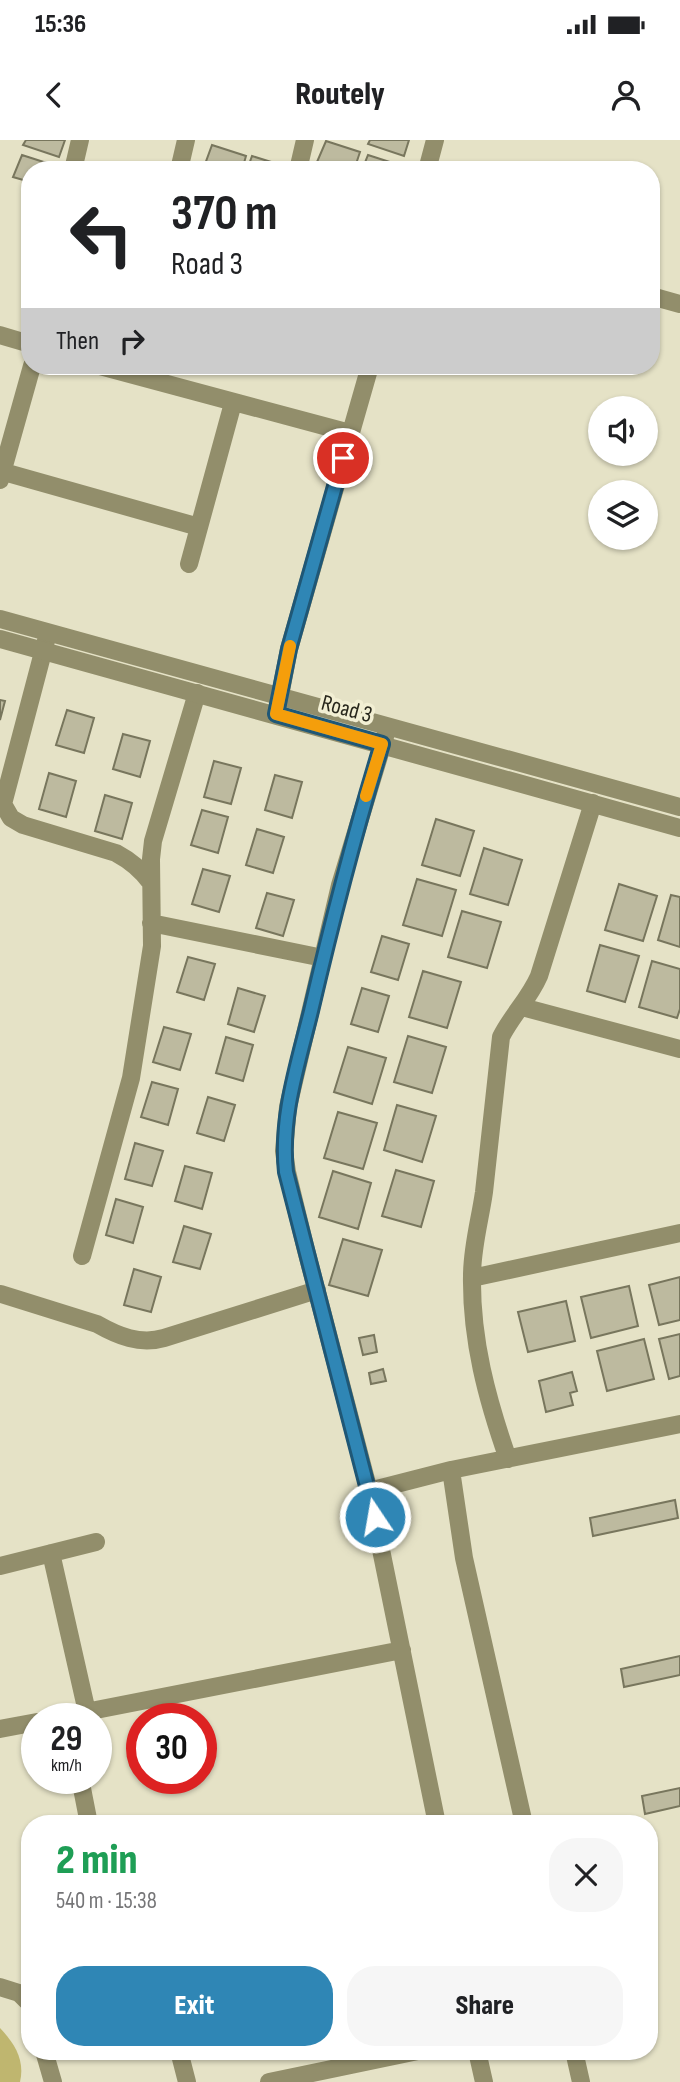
<!DOCTYPE html>
<meta charset="utf-8">
<style>
:root{--surface:#fff;--page:#f6f6f6;--text:#202124;--muted:#757577;--accent:#2f86b5}
body{margin:0;font-family:"Sofia Sans Condensed",sans-serif;background:var(--page);color:var(--text);height:100vh;display:flex;flex-direction:column;font-size:26px;white-space:nowrap}
*{box-sizing:border-box;margin:0}
p{font-size:23px;color:var(--muted)}
.icon{flex:none;width:38px;height:38px;fill:none;stroke:currentColor;stroke-width:2;stroke-linecap:round;stroke-linejoin:round}
.map{position:relative;flex:1;overflow:hidden}
.sheet{position:absolute;left:21px;top:1675px;width:637px;height:245px;display:flex;flex-direction:column;background:var(--surface);border-radius:28px;box-shadow:0 2px 5px #0004}
.sheet>*{flex:none}
.guide{position:absolute;left:21px;top:21px;width:639px;height:214px;border-radius:28px;box-shadow:0 2px 5px #0004;background:#fff;color:var(--text);overflow:hidden}
.fabs{position:absolute;left:588px;top:256px;display:grid;gap:14px}
.fabs a{display:grid;place-items:center;width:70px;height:70px;border-radius:50%;background:var(--surface);box-shadow:0 2px 5px #0004;font-size:35px}
.speed{position:absolute;left:21px;top:1563px;display:flex;gap:14px;font-size:35px;font-weight:700;text-align:center}
.speed>*{display:grid;place-content:center;width:91px;height:91px;border-radius:50%;background:var(--surface);box-shadow:0 2px 5px #0004;line-height:1}
.speed small{font-size:18px;font-weight:400}
.speed .limit{border:10px solid #d22;background:#fff;color:#111}
.pin{position:absolute;display:grid;place-items:center;width:60px;height:60px;color:#fff;margin:-30px;border:4px solid #fff;border-radius:50%;box-shadow:0 2px 7px #0007}
.me{position:absolute;width:77px;margin:-38px;rotate:348deg;stroke-linejoin:round;filter:drop-shadow(0 0 5px #0008)}
.turn{display:flex;align-items:center;gap:24px;height:147px;padding:0 35px;font-size:32px}
.turn .icon{width:91px;height:91px;stroke-width:2.5}
.turn b{display:block;font-size:49px;line-height:60px}
.then{display:flex;align-items:center;height:66px;padding:0 35px;background:#0003;gap:14px;font-size:26px}
.round{display:grid;place-items:center;flex:none;width:74px;height:74px;border-radius:28px;background:var(--page)}
.headline{display:flex;align-items:center;justify-content:space-between;height:119px;padding:0 35px}
h1{font-size:42px;font-weight:800;line-height:52px;color:#1e9e55}
.cta{display:flex;gap:14px;margin-top:auto;padding:14px 35px}
.cta a{flex:1;height:80px;border-radius:28px;background:var(--accent);color:#fff;font-size:28px;font-weight:800;line-height:80px;text-align:center}
.cta a+a{background:var(--page);color:var(--text)}
.status{display:flex;justify-content:space-between;align-items:center;height:49px;padding:0 35px;background:var(--surface);direction:ltr}
.status svg{height:19px;fill:currentColor}
header{display:flex;justify-content:space-between;align-items:center;height:91px;padding:0 35px;background:var(--surface);font-size:32px;font-weight:800}
.map>svg:first-child{display:block}
</style>
<div class="status"><b>15:36</b><svg viewBox="0 0 49 12"><path d="M0 12V9h3v3zM5 12V6h3v6zM10 12V3h3v9zM15 12V0h3v12zM26 1h20v11H26zM47 4h2v5h-2z"/></svg></div>
<header><svg class="icon" aria-label="back" viewBox="0 0 24 24"><path d="M15 5l-7 7 7 7"/></svg>Routely<svg class="icon" aria-label="person" viewBox="0 0 24 24"><circle cx="12" cy="8" r="4"/><path d="M4 21q1-7 8-7t8 7"/></svg></header>
<div class="map">
<svg width="680" height="1942" viewBox="0 0 680 1942">
<rect width="100%" height="100%" fill="#e5e2c6"/>
<path fill="#bfb66f" d="M0,1888C15,1904 25,1920 20,1942H0Z"/>
<path fill="#bdba9f" stroke="#78765d" stroke-width="2" d="M26,0H65L59,17L23,5Z
M370,0H409L404,16L368,4Z
M326,1L360,12L354,30H341L317,22Z
M212,5L246,16L242,30H213L204,27Z
M22,15L56,26L55,30H30V42L13,37Z
M368,15L402,26L401,30H362Z
M252,16L287,27L286,30H247Z
M0,560L5,561L0,580Z
M67,570L94,578L84,613L56,605Z
M123,594L150,601L140,637L113,629Z
M214,621L241,628L231,664L204,657Z
M49,633L76,641L66,677L39,669Z
M275,635L302,642L292,678L265,670Z
M105,655L132,663L122,699L95,691Z
M202,670L228,677L218,713L191,705Z
M436,679L474,691L460,736L422,725Z
M257,689L284,697L273,733L246,725Z
M484,708L522,720L508,765L470,754Z
M203,729L230,736L219,772L192,764Z
M417,739L456,750L442,796L403,785Z
M619,744L657,756L643,801L605,790Z
M267,753L294,760L283,796L256,788Z
M671,755L680,757V807L658,800Z
M462,771L501,782L487,828L448,817Z
M382,796L409,804L398,840L371,832Z
M600,805L639,816L625,862L587,851Z
M188,817L215,824L204,860L177,852Z
M652,821L680,829V869L677,878L639,867Z
M423,831L461,842L447,888L409,877Z
M238,848L265,856L254,892L228,884Z
M362,848L389,856L378,892L351,884Z
M164,887L191,894L180,930L153,922Z
M408,896L446,907L432,953L394,942Z
M226,897L253,905L243,941L216,933Z
M348,907L386,918L372,964L334,952Z
M152,942L178,949L168,985L141,977Z
M208,957L235,965L224,1001L197,993Z
M397,965L436,976L422,1022L384,1010Z
M338,972L377,983L363,1029L324,1018Z
M135,1003L163,1011L152,1046L125,1039Z
M185,1026L212,1033L202,1069L175,1061Z
M396,1030L434,1041L421,1087L382,1076Z
M333,1031L371,1043L358,1089L319,1077Z
M116,1059L143,1067L133,1103L106,1095Z
M184,1086L211,1094L200,1129L173,1122Z
M343,1099L382,1110L368,1156L329,1145Z
M134,1129L161,1137L151,1172L124,1165Z
M680,1137V1180L659,1185L649,1145Z
M629,1146L638,1186L591,1198L581,1157Z
M566,1161L575,1201L528,1212L518,1172Z
M680,1194V1236L669,1239L659,1199Z
M374,1195L377,1212L363,1215L359,1198Z
M644,1199L654,1239L607,1251L597,1211Z
M383,1229L386,1241L371,1244L369,1233Z
M572,1232L577,1251L570,1253L573,1265L546,1272L539,1241Z
M675,1360L678,1378L593,1396L590,1378Z
M680,1516V1535L624,1547L621,1529Z
M680,1648V1666L645,1674L642,1656Z"/>
<g fill="none" stroke-linecap="round" stroke-linejoin="round">
<path stroke="#928e6b" stroke-width="18" d="M73,30L80,0
M179,30L186,0
M298,30L305,0
M427,30L435,0
M651,156L680,164
M0,195L30,204
M100,226L350,293
M0,331L199,387
M0,340L32,226
M189,424L233,263
M47,497L3,664L11,678L23,685L116,713C131,721 141,729 151,743
M277,571L289,509L370,226
M151,783L323,818
M522,867L680,909
M82,1116L131,938L152,806L151,719L153,701L197,553
M472,1138L680,1093
M1,1154L97,1184C118,1196 140,1205 164,1198L317,1150
M508,1319C487,1259 471,1200 472,1136C472,1107 480,1080 484,1052C490,1000 495,949 501,897C512,875 529,859 539,836L593,663
M451,1330L464,1418L524,1684
M369,1351L306,1110L287,1032L284,1011L288,967L340,745L387,590
M51,1413L87,1572
M0,1426L96,1402
M55,1578L402,1510
M0,1589L37,1582
M80,1638L89,1684
M437,1684L369,1351L451,1330L680,1284
M0,1847L19,1853L30,1864
M44,1911L53,1942
M179,1911L187,1942
M477,1911L484,1942
M574,1911L581,1942
M269,1942L418,1911"/>
<path stroke="#928e6b" stroke-width="18" d="M0,479L680,667
M0,499L680,688"/>
</g>
<g fill="none" stroke-linecap="round" stroke-linejoin="round">
<defs>
<path id="route" d="M343,318L289,509L276,574L382,604C355,692 332,781 311,871C298,924 280,977 286,1032L375,1377"/>
</defs>
<use href="#route" stroke="#1f5776" stroke-width="18"/>
<use href="#route" stroke="#2f86b5" stroke-width="12"/>
<path stroke="#f59e0b" stroke-width="12" d="M290,506L276,574L382,604L366,656"/>
</g>
<g text-anchor="middle" stroke-width="7" stroke-linejoin="round" paint-order="stroke">
<g font-size="23" fill="#28271c" stroke="#f2efd3">
<text transform="translate(347 568) rotate(15)" y="8">Road 3</text>
</g>
</g>
</svg>
<div class="fabs">
<a><svg class="icon" aria-label="sound" viewBox="0 0 24 24"><path d="M4 9h4l5-4v14l-5-4H4zM17 9q2 3 0 6"/></svg></a>
<a><svg class="icon" aria-label="layers" viewBox="0 0 24 24"><path d="M12 4l9 5-9 5-9-5zM3 14l9 5 9-5"/></svg></a>
</div>
<div class="speed"><div>29<small>km/h</small></div><div class="limit">30</div></div>
<div class="pin" style="left:343px;top:318px;background:#d93025"><svg class="icon" aria-label="arrive" viewBox="0 0 24 24"><path d="M6 21V4h12l-3 4 3 4H6"/></svg></div>
<svg class="me" style="left:375px;top:1377px" viewBox="-20 -20 40 40"><circle r="17" fill="#2f86b5" stroke="#fff" stroke-width="3"/><path d="M0-11L8 9 0 5-8 9z" fill="#fff"/></svg>
<div class="guide">
<div class="turn"><svg class="icon" aria-label="left" viewBox="0 0 24 24"><path d="M17 20v-9H6M10 6l-5 5 5 5"/></svg><div><b>370 m</b>Road 3</div></div>
<div class="then">Then<svg class="icon" aria-label="right" viewBox="0 0 24 24"><path d="M7 20v-9h11M14 6l5 5-5 5"/></svg></div>
</div>
<section class="sheet">
<div class="headline"><div><h1>2 min</h1><p>540 m · 15:38</p></div><a class="round"><svg class="icon" aria-label="close" viewBox="0 0 24 24"><path d="M6 6l12 12M18 6L6 18"/></svg></a></div>
<div class="cta"><a>Exit</a><a>Share</a></div>
</section>
</div>
